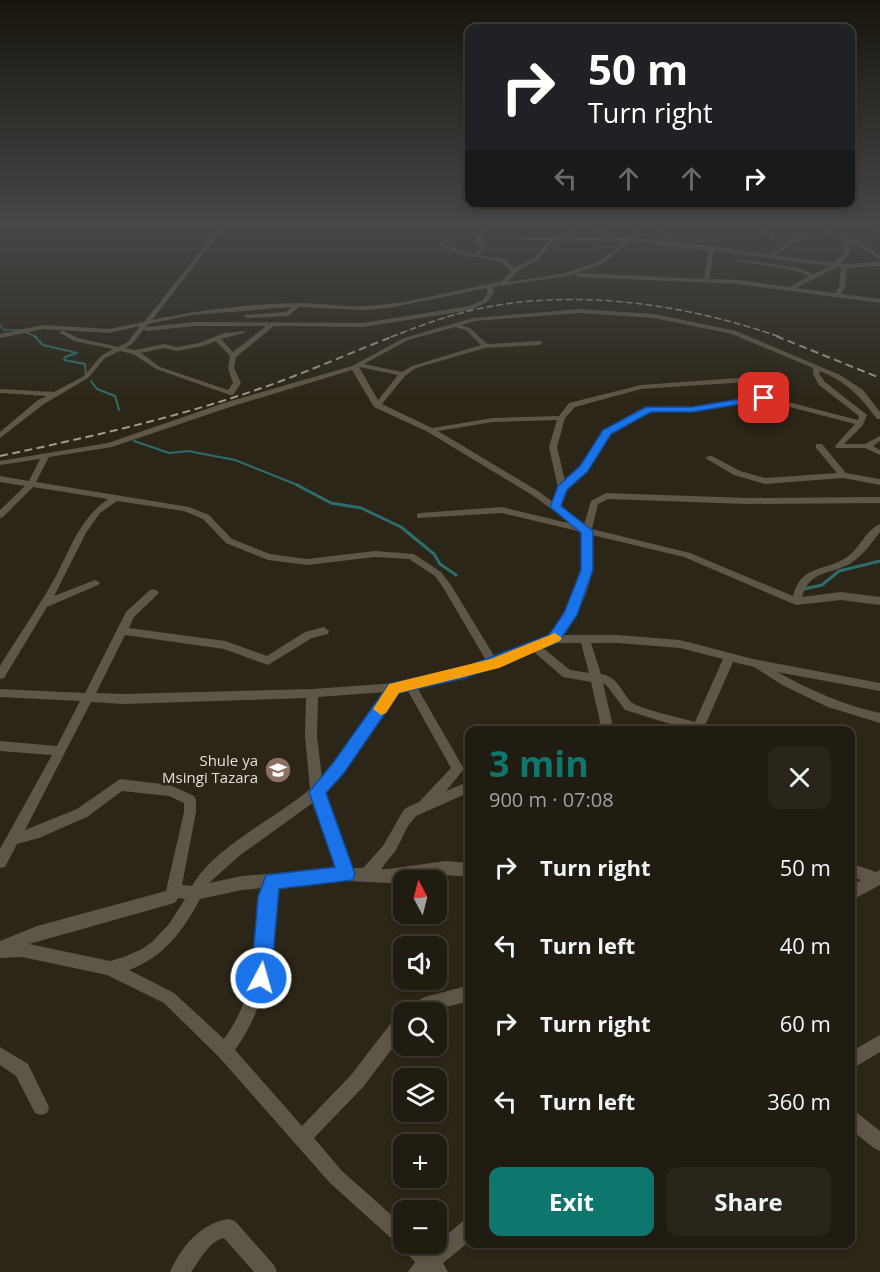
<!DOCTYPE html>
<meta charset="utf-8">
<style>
:root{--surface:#211c12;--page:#29251b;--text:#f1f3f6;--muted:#a2a19f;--line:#3e3a32;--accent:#0f766e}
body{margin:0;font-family:"Open Sans",sans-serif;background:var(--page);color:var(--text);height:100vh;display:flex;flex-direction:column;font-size:22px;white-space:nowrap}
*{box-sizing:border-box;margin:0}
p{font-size:20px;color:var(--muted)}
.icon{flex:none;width:33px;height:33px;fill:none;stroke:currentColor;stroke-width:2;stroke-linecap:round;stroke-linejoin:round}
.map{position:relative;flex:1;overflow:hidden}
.sheet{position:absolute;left:465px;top:726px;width:390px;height:522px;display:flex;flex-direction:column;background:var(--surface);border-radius:12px;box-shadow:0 3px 9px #0003,0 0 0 2px var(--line)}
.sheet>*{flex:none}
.guide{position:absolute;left:465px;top:24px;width:390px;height:183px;border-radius:12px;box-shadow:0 3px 9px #0003,0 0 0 2px var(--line);background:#202124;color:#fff;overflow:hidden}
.needle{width:39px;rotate:353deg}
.buttons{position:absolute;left:393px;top:870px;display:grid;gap:12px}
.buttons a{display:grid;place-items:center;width:54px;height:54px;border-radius:12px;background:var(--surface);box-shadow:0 3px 9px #0003,0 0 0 2px var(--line);font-size:30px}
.pin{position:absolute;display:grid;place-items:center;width:51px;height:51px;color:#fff;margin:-26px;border-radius:12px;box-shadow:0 3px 9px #0006}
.me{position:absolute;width:66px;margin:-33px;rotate:6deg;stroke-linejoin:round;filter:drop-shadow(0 0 4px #0008)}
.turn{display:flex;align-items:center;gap:21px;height:126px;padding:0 24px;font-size:27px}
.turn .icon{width:78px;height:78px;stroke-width:2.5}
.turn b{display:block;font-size:42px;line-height:51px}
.lanes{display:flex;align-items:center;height:57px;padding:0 24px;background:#0003;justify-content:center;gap:30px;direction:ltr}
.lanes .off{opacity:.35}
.round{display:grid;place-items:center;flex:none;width:63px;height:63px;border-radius:12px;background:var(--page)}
.headline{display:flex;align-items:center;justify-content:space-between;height:102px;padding:0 24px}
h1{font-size:36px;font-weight:700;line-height:45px;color:var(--accent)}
.action{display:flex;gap:12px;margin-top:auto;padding:12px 24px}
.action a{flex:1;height:69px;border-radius:12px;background:var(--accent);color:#fff;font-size:24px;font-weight:700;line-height:69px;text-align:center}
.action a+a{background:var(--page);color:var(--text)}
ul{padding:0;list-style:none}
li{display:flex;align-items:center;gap:18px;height:78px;padding:0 24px}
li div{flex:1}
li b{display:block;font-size:22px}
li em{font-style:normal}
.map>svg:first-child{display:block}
</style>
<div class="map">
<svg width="880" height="1272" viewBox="0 0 880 1272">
<rect width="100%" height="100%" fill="#2c2618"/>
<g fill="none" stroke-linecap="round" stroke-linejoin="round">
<path stroke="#2e6d6e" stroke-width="1.5" d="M788,223L799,226L810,223
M833,223L880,231
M0,228L38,223
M0,325L4,330H20
M25,332L37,337"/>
<path stroke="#2e6d6e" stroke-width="2" d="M34,336L43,345L77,353L65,357L64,360L85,364L86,377
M91,381L97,389L115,396L119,410
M134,441L169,453L188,451L235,460L300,486"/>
<path stroke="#2e6d6e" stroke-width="3" d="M297,485L331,503L361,508L401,527L434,554L440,564L456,575
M804,589L822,585L839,571L880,561"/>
<path fill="#5e5747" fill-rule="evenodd" d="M223,223H227L152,320C199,310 248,304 297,303C320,303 343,307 366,306C412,304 456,289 501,282L511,272L502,262L459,254L438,244L441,242L462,252L506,260L514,268L533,259L550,240H523L521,237H556L578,226L577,224L590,223L587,226L616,234L613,236L583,228L564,237H628L634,223H638L633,238L712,246L771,255L796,236L809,232L811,235L800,238L776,256L835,263L845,251L843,238L799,223H805L854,239L880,255V259L848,241L851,251L840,264L880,262V266L847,268L845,287L841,294L880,299V303L737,284L578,277L575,275L578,273L704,279L709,251L631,241L602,264L568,276L492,287L494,292L487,302L471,310L363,327L274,326L236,357L234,368L241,383L233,395H230L156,369L133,354L120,351L105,358L88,378L44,404L0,438V432L38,400L47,396L0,393V389L54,392L84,376L101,356L113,349L74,341L60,333V331H64L78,338L118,347L128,342L140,326L109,333L43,329L0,338V334L43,325L109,329L144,322ZM558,240L625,241L598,262L565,273L508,282L518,270L537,261L552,243ZM714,251L831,266L813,274L798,268L739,259L736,261L797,271L809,276L790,287L737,280L709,279ZM837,267H841L839,287L835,293L796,288ZM487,288L488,292L483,300L469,306L363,323L195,322L146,327L148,324L192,315L292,307L286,312L245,315L244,316L247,318L288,316L299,307L364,310L389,308ZM195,326H266L233,352L221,339L244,333V331L224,333L199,343L177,347L164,344L135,350L125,348L132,344L144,329L147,331ZM216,341L230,356L228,368L233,383L228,390L160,367L141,353L164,348L177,351L203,346Z
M480,223H484L487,231L481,238L487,248L478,254L475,252L481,248L475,238L481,231Z
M642,223H647L676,240L671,241Z
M738,223L761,225L762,228L774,234V239L769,240V236L758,230L757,227L740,224Z
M580,309L654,314L736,331L840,375L863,390L880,412V419H877C859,395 848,383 820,371L819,374L825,382L867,415L863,425L844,444H865L880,436V441L873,446L880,450V455L865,448H836L835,446L855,424L790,407L777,411L745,406L742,404L692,411L672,410L645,413L610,434L588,470L566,489L559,507L584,525L591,501L606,493L747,498L880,497V503L747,504L608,499L598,504L592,529L690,553L793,596C801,564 825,572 847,557C860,548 866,530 880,524V532C872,542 865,553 854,561C835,575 810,568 802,597L841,592L880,597V605L841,600L796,605L684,557L592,535C592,546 593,558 592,569C590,593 576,616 562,635H618L680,640L753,659L880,683V691L777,672C810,690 843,705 880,713V723L828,707L784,686L754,667L733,662L703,730H690L625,710L607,686L603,683L612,722L609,730H597L600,722L591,682L563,677L534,652L494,668L418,689L464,769L446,791L470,781V792L416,816L408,826L396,850L381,869H389L445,861L470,863V877L445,875L389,883L346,881L277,887C273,903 274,920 272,937C270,979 259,1016 235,1050L302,1126L351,1075L398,1014L403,1013L405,1007L425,997L470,985V1001L426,1012H404V1033L363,1087L314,1138L342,1171L404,1226V1244H422L429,1250L463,1221L470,1219V1241L443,1263L448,1272H408L415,1262L401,1247L330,1183L219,1057L164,1003L107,975L22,957L0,958V941L37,926L166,891L184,812V803L169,796L122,791L87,817L39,838L17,844L5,867L0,868V849L52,755L0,751V741L57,746L80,701L0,697V689L85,693L126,612L150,590L154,589L159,592L158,594L134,617L129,628L225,641L267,656L305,632L324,627L329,631L328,634L312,638L268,665L224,649L125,635L96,693L123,694L312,689L411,682L487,662L444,589L435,576L409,559L375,557L307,565L268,560L226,543L203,519L184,511L117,501L100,513L86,533L54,596L95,580L98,581L100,583L98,585L47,607L4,678L0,679V666C17,638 36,611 52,583C70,552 77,521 108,499L33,487L3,517L0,518V510L25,486L0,482V476L29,481L40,459L0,465V461L108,443L224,403L352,366L404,338L473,318ZM580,313L654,318L732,334L813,368V374L819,385L859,416L858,420L768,397L767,389L755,381L765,377L767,376L763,374L752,377L641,385L569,403L559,416L493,418L432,428L382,404L405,376L416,368L485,348L540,345L543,343L540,341L487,344L470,328L461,325L475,321ZM455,327L466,330L481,345L412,366L402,372L364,364L408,340ZM359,367L398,375L378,400ZM352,370L374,407L428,432L532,495L572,524L502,507L420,513L417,514V518L502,513L582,532V570L576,593L567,614L550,636L496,659L451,585L441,572L414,554L375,551L307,559L270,554L232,539L209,515L189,507L36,482L49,457L112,447L230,407ZM747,382L760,392V396L692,407L672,406L640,409L604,430L582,466L565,481L557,447L565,418L575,407L641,389ZM764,400L782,405L776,407L749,402ZM557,420L549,447L558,488L553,502L538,491L438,431L493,422ZM555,643H581L589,673L570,670L543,648ZM591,643H618L680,648L723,659L695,722C682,718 639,709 631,702C621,691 617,676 601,674ZM398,691H408L451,768L419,802L406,808L403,811L383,846L363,868H351L324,793L352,760ZM385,692L354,739L322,778L317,736L318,697ZM306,698L305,736L310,789C275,819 215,846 192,886L182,885L196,812V800L194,796L170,785L120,779L77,809L25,830L91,702L123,704ZM314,802L337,868L242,876L209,883L239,856ZM263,888C259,903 259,919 258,934C255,973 247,1007 224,1039L174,993L129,970C164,957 183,931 200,899L242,890ZM178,898L185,899L169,924L152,942L142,949L124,957L110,961L29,944L171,904L176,902Z
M816,444H822L846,473L880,479V485L843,478L765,484L734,475L705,458L709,456H712L740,471L765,478L837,473L816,448Z
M850,863L876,872L880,870V885L850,901V886L861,880L850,876Z
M880,1035V1052L850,1070V1052Z
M0,1047L28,1064L49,1107L47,1113L41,1115L35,1113L16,1076L0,1065Z
M850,1110L856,1112L880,1131V1151L874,1148L850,1129Z
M228,1219L235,1221L274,1265L277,1272H254L224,1238C209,1241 200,1260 191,1272H170C181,1247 201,1223 228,1219Z"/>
<path stroke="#9f9a8f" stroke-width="1.5" stroke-dasharray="7 3" stroke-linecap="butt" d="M391,337C422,325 454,313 487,307C583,289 689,305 780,337"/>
<path stroke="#9f9a8f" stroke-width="2" stroke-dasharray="8 4.5" stroke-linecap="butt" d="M776,336L880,378
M0,456C85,438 171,419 253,391C301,375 347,354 394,336"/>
</g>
<linearGradient id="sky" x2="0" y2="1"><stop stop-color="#18150d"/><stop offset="0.56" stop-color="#454748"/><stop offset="1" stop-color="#454748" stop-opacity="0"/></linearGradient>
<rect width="880" height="401" fill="url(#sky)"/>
<path fill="#1a73e8" stroke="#114b97" stroke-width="1.5" d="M764,395L767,396V400L692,412H651L611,434L588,471L567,490L561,506L593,531V570L577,615L559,642L465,678L399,693L344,773L326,793L355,874L353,880L279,889L271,978L268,985L261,988L254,985L251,978L258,897L266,875L335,867L309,792L333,763L389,684L465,667L549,635L564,613L581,570V533L550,507L558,486L580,466L603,430L646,407H692Z"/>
<path fill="#f59e0b" d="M555,633L562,638L560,641L499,668L399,693L386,713L381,715L373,709L389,684L491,659Z"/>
<defs>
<symbol id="school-disc" viewBox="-11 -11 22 22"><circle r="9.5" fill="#8d6e63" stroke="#2c2618"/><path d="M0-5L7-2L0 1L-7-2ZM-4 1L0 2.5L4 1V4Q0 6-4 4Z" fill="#fff"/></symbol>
</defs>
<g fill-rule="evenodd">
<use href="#school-disc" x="263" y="755" width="30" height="30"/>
</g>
<g text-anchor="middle" stroke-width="5" stroke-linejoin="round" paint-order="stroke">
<g font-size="15" fill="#e3dfd6" stroke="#2c2618" text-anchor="end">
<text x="258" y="766">Shule ya<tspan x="258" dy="17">Msingi Tazara</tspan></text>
</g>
</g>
</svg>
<div class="buttons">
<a><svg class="needle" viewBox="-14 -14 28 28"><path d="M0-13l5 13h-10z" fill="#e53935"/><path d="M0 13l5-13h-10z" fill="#a2a19f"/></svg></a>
<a><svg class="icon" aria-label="sound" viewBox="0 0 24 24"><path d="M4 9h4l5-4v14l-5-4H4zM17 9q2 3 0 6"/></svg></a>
<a><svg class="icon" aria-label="search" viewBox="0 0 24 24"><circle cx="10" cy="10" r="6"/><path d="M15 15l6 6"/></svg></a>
<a><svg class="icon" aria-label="layers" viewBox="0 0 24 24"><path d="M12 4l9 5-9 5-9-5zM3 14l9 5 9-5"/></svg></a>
<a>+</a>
<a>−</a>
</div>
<div class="pin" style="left:764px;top:398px;background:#d93025"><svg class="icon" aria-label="arrive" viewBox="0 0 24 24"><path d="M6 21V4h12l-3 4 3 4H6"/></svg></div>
<svg class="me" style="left:261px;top:978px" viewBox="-20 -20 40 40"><circle r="17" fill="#1a73e8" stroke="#fff" stroke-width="3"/><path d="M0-11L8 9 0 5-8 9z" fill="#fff"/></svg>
<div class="guide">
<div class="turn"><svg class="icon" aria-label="right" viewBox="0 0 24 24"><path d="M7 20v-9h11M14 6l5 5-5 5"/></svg><div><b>50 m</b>Turn right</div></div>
<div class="lanes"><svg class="icon off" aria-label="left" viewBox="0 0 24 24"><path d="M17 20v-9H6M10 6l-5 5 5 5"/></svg><svg class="icon off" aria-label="ahead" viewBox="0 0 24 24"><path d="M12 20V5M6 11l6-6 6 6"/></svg><svg class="icon off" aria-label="ahead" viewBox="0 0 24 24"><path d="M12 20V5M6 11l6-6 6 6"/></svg><svg class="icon" aria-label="right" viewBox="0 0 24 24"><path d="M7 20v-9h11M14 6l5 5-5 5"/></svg></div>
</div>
<section class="sheet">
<div class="headline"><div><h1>3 min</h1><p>900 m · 07:08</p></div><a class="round"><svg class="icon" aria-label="close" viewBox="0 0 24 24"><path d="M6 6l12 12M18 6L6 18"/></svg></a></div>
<ul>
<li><svg class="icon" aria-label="right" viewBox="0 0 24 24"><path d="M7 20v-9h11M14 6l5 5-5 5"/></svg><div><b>Turn right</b></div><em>50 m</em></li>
<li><svg class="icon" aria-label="left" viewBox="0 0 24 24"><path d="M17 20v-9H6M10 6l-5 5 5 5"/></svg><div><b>Turn left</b></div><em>40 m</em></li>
<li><svg class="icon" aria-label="right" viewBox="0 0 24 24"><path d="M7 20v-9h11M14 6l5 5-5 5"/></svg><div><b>Turn right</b></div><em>60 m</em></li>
<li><svg class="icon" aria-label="left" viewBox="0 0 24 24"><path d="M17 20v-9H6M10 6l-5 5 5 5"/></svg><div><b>Turn left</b></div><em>360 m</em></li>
</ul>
<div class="action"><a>Exit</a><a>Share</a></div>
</section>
</div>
